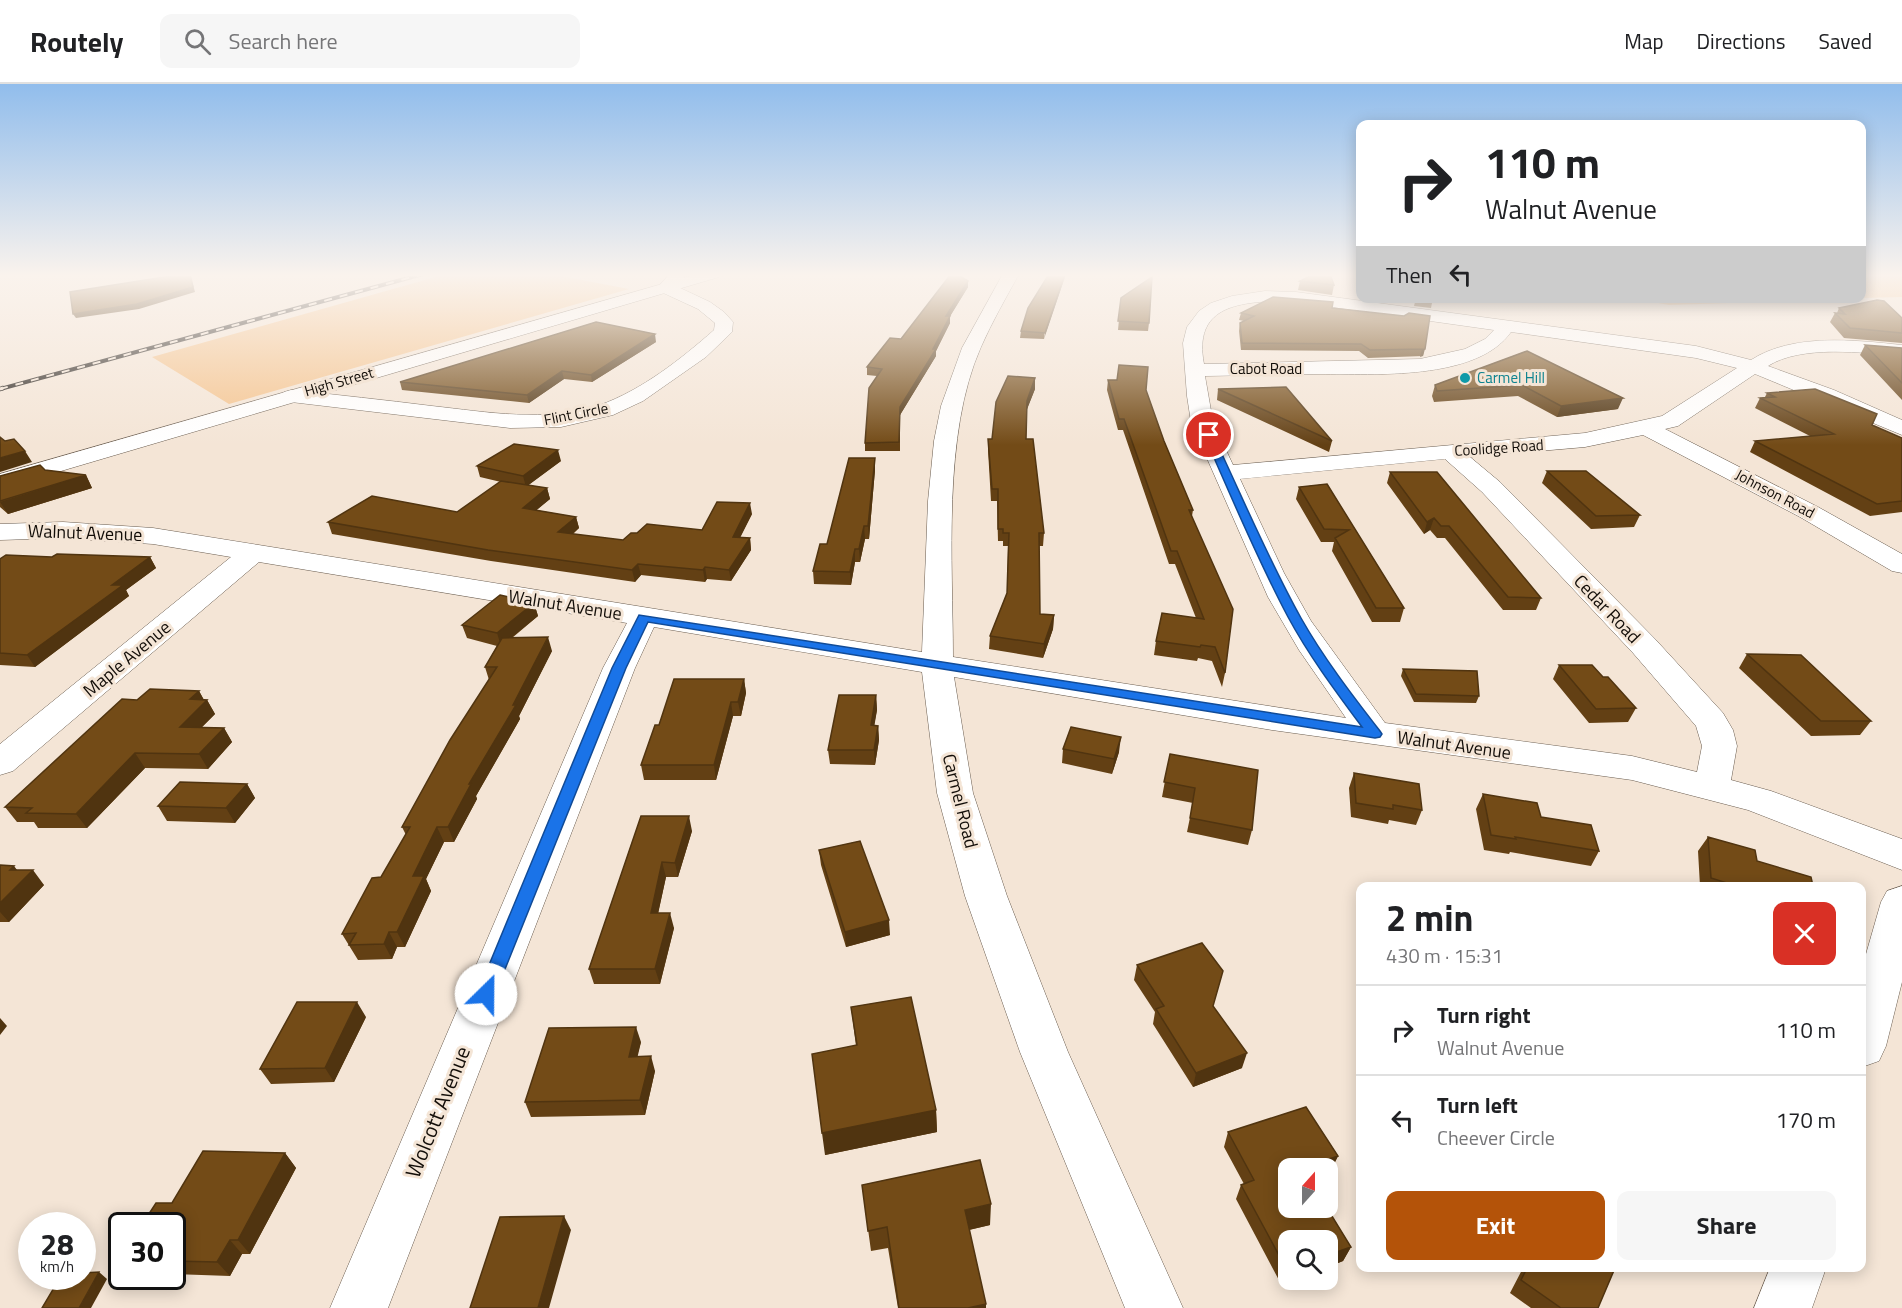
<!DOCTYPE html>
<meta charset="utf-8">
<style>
:root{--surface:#fff;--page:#f6f6f6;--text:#202124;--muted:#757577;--line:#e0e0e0;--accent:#b45309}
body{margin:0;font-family:"Titillium Web",sans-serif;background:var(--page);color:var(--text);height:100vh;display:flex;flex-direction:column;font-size:22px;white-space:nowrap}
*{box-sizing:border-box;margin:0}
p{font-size:20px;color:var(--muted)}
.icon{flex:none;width:33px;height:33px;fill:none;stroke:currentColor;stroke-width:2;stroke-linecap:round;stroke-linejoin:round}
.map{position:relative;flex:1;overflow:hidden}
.side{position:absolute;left:1356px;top:798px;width:510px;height:390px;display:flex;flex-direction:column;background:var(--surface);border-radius:12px;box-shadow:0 3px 15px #0003}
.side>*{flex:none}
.top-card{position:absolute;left:1356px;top:36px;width:510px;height:183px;border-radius:12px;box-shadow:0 3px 15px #0003;background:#fff;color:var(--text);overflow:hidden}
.needle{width:39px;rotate:21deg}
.fabs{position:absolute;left:1278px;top:1074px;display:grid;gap:12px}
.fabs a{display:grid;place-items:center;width:60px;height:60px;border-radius:12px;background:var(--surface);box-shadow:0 3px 15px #0003;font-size:30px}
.speed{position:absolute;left:18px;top:1128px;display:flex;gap:12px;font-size:30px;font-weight:700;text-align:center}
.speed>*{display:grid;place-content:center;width:78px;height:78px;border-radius:50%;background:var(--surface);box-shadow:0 3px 15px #0003;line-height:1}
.speed small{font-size:15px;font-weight:400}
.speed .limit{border:3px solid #111;border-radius:9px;background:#fff;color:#111}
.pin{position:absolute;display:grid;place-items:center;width:51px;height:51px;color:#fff;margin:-26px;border:3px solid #fff;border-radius:50%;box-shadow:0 2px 6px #0007}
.me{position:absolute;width:66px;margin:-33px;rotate:23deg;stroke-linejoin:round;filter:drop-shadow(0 0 4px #0008)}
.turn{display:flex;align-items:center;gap:21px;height:126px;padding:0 30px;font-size:27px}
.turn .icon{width:78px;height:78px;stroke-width:2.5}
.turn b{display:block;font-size:42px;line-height:51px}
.then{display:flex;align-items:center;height:57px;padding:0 30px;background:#0003;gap:12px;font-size:22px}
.round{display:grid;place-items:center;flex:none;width:63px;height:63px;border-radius:12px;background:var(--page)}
.head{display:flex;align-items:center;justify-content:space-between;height:102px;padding:0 30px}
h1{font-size:36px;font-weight:700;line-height:45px}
.button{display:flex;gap:12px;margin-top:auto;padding:12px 30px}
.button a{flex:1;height:69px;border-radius:12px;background:var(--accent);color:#fff;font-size:24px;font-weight:700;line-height:69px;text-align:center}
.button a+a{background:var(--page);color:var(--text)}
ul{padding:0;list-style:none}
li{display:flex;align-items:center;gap:18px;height:90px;padding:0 30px;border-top:2px solid var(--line)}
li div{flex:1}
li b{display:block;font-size:22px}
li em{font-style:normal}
header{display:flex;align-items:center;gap:36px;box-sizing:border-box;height:84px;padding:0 30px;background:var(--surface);border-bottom:2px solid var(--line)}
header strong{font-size:28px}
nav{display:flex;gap:33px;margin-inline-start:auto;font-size:21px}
.search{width:420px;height:54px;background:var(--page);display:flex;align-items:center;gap:15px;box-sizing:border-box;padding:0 21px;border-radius:12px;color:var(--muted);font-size:22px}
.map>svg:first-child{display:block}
</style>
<header>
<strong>Routely</strong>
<div class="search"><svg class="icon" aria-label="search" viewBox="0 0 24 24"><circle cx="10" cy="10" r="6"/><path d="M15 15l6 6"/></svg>Search here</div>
<nav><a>Map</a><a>Directions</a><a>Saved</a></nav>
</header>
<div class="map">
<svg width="1902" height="1224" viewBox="0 0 1902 1224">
<rect width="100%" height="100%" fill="#f4e5d6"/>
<path fill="#f4c38d" d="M446,190H550L629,205L229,320L152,273Z
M1862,190H1902V213L1862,214Z
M1635,215H1860L1669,221Z"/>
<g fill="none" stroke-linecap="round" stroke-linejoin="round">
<defs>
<path id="minor" d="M670,190H687L676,202L710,218L724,228L733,238L732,248L706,273L643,317L613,331L561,343L510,344L291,318L284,316L281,312L284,308L291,306C338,311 385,316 432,322C487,328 546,339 600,321C642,306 681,275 714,246L715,239L698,225L659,207L657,204Z
M1003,190H1019C1006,214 992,238 981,263C942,351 953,478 953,573L1346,634L1299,566L1268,513L1191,338L1187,312L1183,259L1187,243L1199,227L1211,219L1232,212L1265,207L1296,208L1696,262L1751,276C1793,249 1854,256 1902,261V273C1865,268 1800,261 1768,282L1834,306L1902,336V351L1755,290L1678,342L1665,345L1818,423L1902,470V489L1892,487L1800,433L1643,351L1585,363L1470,373L1500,398L1655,555L1723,629L1733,646L1737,662L1731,696L1771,707L1902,755V786L1748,726L1632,696L1272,646L954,593L973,709L1007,812L1068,968L1183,1224H1125L1020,968L965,812L937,709L922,588L654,543L635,584L388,1224H330L603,584L627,539L259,478L13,687L0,691V660L231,473L153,460L63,454L0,456V440L63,438L153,444L922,568L928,417L934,357L941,322L962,264ZM1281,217L1296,218L1494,246L1485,255L1465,265L1420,275L1204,280C1193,223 1237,218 1281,217ZM1511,248L1696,274L1737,284L1662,332L1585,349L1233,381L1213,338L1205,292C1244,291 1282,291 1320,290C1373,290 1477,297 1511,248ZM1445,375L1482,408L1633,569L1696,642L1702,662L1697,688L1632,672L1385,639L1311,537L1284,489L1240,395Z
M1902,802V898L1886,962L1879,977L1862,983V884L1881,818L1887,807Z
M1770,1184H1826L1812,1224H1754Z"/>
<path id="secondary" d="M697,190H721L719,193L0,405V390Z"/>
</defs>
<use href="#minor" stroke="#6a5d50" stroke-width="1"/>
<use href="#secondary" stroke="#6a5d50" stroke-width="1"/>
<use href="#minor" fill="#fff" fill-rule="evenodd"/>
<use href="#secondary" fill="#fff" fill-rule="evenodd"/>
<defs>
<path id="rail-far1" d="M0,305L423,190"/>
<path id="rail" d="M0,305L3,304"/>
</defs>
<use href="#rail-far1" stroke="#29231d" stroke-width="4"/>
<use href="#rail" stroke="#29231d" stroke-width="4.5"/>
<use href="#rail-far1" stroke="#f4e5d6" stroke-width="2" stroke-dasharray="8" stroke-linecap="butt"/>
<use href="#rail" stroke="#f4e5d6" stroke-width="3" stroke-dasharray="10" stroke-linecap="butt"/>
</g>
<path fill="#634014" d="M1049,190L1044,255L1020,254L1021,247Z
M968,197V203L950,232V239L936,267V272L900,331V367H865V359L877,292L867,291V283L901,255Z
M1300,197L1334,201L1332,211L1298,206Z
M1121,214L1149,239L1148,247L1118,246Z
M1416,214H1433L1431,224L1414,222Z
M1332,224L1404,232H1430L1423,272L1368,274L1359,267L1241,266L1239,247L1240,239L1244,237L1239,236L1241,229Z
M1839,224L1902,234V259L1844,254L1830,238L1835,229H1837Z
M656,258L592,298L564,295L529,319L402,306L400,298Z
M1865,261L1902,264V316L1860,271Z
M1527,267L1618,325L1557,333L1518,312L1434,318L1432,312L1435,301Z
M1035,294V305L1026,327V355L1044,449L1043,462H1039L1040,530L1054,531L1053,545L1043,574L989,565L990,552L1007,509L1008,462H1003V457H998L997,417H991L988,366V355H992Z
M1108,296L1146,306L1164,357L1193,426L1192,432L1225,589L1222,603L1212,577L1198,574L1197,577L1154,571L1156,557L1196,534L1175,480H1169L1123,346H1118L1107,306Z
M1218,305L1332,357L1329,368L1217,316Z
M1767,309L1872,341L1902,354V428L1870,432L1750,368L1755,357L1810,352L1755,324L1760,314L1765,313Z
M875,374V386L869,455H865L860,478H855L851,501L814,500L813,487Z
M561,377L528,401L547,404L550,415L536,426L576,433L579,444L573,450L623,456L637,449L702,446L752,430L740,453L750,454L751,466L731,497L707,495L705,498L641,491L635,498L491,477L332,450L328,438L457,428L501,398L480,393L477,382Z
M45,386L86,391L92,404L8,430L0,423V392Z
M1547,387L1640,431L1634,443L1591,445L1542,399Z
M1390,388L1541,514L1536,526H1503L1445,454H1437L1430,446L1424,450L1387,399Z
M1327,400L1404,524L1400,538H1372L1332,467L1334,458H1321L1296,415L1299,403Z
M52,473H150L156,484L126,506L129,512L35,583L0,581V475Z
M534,519L538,532L512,554L552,567L519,632L520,635L476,712L477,715L454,758H444L426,795L431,807L405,863H397L392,875L358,876L342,850L381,793L406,751L402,743L489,596L485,583L497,562L467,554L462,541Z
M1747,570L1871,637L1860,651L1811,652L1739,584Z
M1559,581L1603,593L1636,624L1628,638L1589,639L1553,595Z
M1403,585L1479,612L1476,619L1414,618L1401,592Z
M744,595L746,609L741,632H733L716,696H644L641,681L659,641Z
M199,607L204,616H207L215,630L202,643L224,644L232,658L208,685L145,684L87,744H38L34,738H17L5,723L137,616Z
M876,611L877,626L874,641L878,642L879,656L875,681L830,680L828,666Z
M1063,665L1119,668L1112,690L1062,679Z
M1170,670L1252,746L1248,761L1187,748L1193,719L1162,713Z
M1354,689L1422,726L1416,741L1389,736L1388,740L1351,733L1349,704Z
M247,700L255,714L235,739L167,737L158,722Z
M1483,710L1541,733L1599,767L1591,782L1510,768L1509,770L1484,766L1476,725Z
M641,732L692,747L678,793H666L658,829L674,844L660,900H594L589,885Z
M1708,753L1757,777L1813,802H1700L1698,767Z
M819,766L890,851L846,863L821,781Z
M0,781L17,786L44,801L9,838H0Z
M1137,881L1213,922L1242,984L1193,1003L1153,940L1155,928L1134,896Z
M851,923L936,1026L937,1048L825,1071L856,962Z
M366,933L334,998L271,1000L260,985Z
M641,958L637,972L655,987L645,1031L531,1033L525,1018Z
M1306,1023L1338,1072L1331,1086L1328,1088V1084H1288V1124H1327L1351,1163L1343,1177L1328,1183V1156H1288V1196H1292L1281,1200L1236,1115L1241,1101L1244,1100L1224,1063L1228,1048Z
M285,1069L296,1084L250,1170H242L230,1192L173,1190L172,1119Z
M862,1101L990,1141L969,1146L986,1220V1224H898L888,1164L871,1167Z
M1523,1184H1615L1598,1224H1531L1510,1209Z"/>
<path fill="#503410" d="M190,190L195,208L139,225L76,234L73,230Z
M1065,190H1066L1044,255L1045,249Z
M968,197V203L946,239V232Z
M950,232V239L936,267V272L900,331V367V323Z
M655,250L656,258L592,298L591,291Z
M1422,265H1425L1423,272L1420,273Z
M562,287L564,295L529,319L527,311Z
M1035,294V305L1026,328L1027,317Z
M1623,314L1618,325L1557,333L1561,322Z
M558,366L561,377L526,403L523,392Z
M25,367L32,378L0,388V374Z
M875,374V386L869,455L868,442Z
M86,391L92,404L8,430L0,418Z
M547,404L550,415L526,435L523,424Z
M750,419L752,430L735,464L733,453Z
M576,433L579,444L561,459L558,448Z
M1434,434L1430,446L1424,450L1427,438Z
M864,442L865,455L860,478L859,465Z
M750,454L751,466L731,497L729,486Z
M855,465V478L851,501L850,488Z
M150,473L156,484L126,506L129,512L35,583L27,571L112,501Z
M638,480L641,491L635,498L632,486Z
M705,483L707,495L705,498L703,486Z
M534,519L538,532L501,562L497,549Z
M1054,531L1053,545L1043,574L1044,560Z
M548,553L552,567L519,632L520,635L476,712L477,715L454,758L448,743L469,700L513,621Z
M744,595L746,609L741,632L738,618Z
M199,607L205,618L207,616L215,630L188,657L180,643L190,615Z
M876,611L877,626L872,656L871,641Z
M731,618L733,632L716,696L714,681Z
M878,642L879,656L875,681L874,666Z
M224,644L232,658L208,685L199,670Z
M1121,653L1119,668L1112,690L1114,675Z
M135,669L145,684L87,744L76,730Z
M247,700L255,714L235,739L226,724Z
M689,732L692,747L678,793L675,779Z
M437,743L444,758L426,795L431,807L405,863L397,848L413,792Z
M662,778L666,793L655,844L651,829Z
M14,782L24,795L33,786L44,801L9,838L0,828V819L10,786Z
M670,829L674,844L660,900L655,885Z
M889,836L890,851L846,863L845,848Z
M389,848L397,863L392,875L384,860Z
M357,918L366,933L334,998L325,984Z
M0,934L7,942L0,951Z
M636,943L641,958L634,988L629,973Z
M1247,969L1242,984L1193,1003L1196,989Z
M651,972L655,987L645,1031L640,1016Z
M936,1026L937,1048L825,1071L822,1049Z
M285,1069L296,1084L250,1170L238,1156Z
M1338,1072L1331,1086L1328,1088V1084H1303Z
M991,1120L990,1141L964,1147L965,1126Z
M564,1132L571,1146L549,1224H538Z
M230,1156L242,1170L230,1192L217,1178Z
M1351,1163L1343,1177L1328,1183V1171Z
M1288,1185V1196H1292L1281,1200L1287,1186Z
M99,1188L107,1195L91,1224H79Z
M986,1220V1224H968Z"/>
<path fill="#734b17" stroke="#503410" stroke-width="1.5" d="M183,190H190L193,203L137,220L73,230L70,208Z
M951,190H957L968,197L946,232H950L933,265H936L900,323L899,358L865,359L869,304L882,285L867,283L890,254L901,255Z
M1049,190H1065L1045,249L1021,247L1028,224Z
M1314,190H1330L1334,201L1300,197Z
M1152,193L1149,239L1118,237L1121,214Z
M1273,213L1333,218L1332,224L1404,232L1409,229L1430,232L1425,265L1370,266L1361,260L1242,259L1240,239L1254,232L1241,229Z
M1877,216L1884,217L1902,234V249L1850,244L1835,229L1845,230L1839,224Z
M596,238L655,250L591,291L562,287L527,311L400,298Z
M1865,261L1902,264V299Z
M1527,267L1623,314L1561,322L1522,301L1437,307L1435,301Z
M1119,281L1148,283L1146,306L1164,357L1193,426H1189L1233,525L1225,589L1215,563L1201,561L1200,563L1156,557L1162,529L1204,535L1177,467H1171L1124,335H1119L1108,296H1117Z
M1008,292L1035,294L1027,317L1026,355H1033L1044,449H1039L1040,530L1054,531L1044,560L990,552L1007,509L1009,449H1003V445H998V405H992L988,355H992L996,318Z
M1286,303L1332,357L1218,305Z
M1815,305L1877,330L1872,341L1902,354V417L1877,420L1755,357L1834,350L1760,314L1775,313L1767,309Z
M0,353L5,357L14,355L25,367L0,374Z
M514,360L558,366L523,392L477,382Z
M849,374H875L868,442H864L859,465H855L850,488L813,487L820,460H827Z
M40,381L45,386L86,391L0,417V392Z
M1547,387H1586L1640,431L1596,432Z
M1390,388H1437L1541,514L1508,513L1449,442H1441L1434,434L1427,438Z
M501,397L547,404L523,424L576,433L558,448L623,456L631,449H637L647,440L702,446L717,418L750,419L733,453L750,454L729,486L705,483L703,486L638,480L632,486L488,466L328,438L372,412L457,428Z
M1327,400L1404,524H1376L1335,454L1349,446L1324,445L1299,403Z
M57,470L150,473L112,501H123L27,571L0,569V475L6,471L52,473Z
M500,511L534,519L497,549L462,541Z
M548,553L513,621H516L469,700H471L448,743H437L413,792H424L397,848H389L384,860L349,861L356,849L342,850L372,794L381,793L410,743H402L450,656L497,583H485L502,554Z
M1747,570L1801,571L1871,637H1821Z
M1559,581H1592L1603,593H1608L1636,624L1596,625Z
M1403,585L1477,587L1479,612L1416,610Z
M674,595H744L738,618H731L714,681H641L655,641H659Z
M150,605L199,607L190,615L207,616L180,643L224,644L199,670L135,669L76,730L26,729L32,724L5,723L122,615L137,616Z
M839,611H876L871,641L878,642L874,666H828Z
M1071,643L1121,653L1114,675L1063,665Z
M1170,670L1258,686L1252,746L1190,734L1195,704L1164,698Z
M1354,689L1419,700L1422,726L1393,721V725L1356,719Z
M180,698L247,700L226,724L158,722Z
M1483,710L1537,719L1541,733L1591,741L1599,767L1515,753L1516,755L1491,751Z
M641,732H689L675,779L662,778L651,829H670L655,885H589Z
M1708,753L1755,766L1757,777L1811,793L1813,802H1736L1711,794Z
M860,757L889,836L845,848L819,766Z
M0,781L14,782L10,786H33L0,819Z
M1202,859L1223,887L1213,922L1247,969L1196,989L1156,925L1164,922L1137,881Z
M911,913L936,1026L822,1049L812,970L857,961L851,923Z
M297,918H357L325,984L260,985Z
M636,943L629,973L651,972L640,1016L525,1018L549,944Z
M1306,1023L1338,1072L1303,1084H1304H1288V1124H1327L1351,1163L1328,1171V1156H1288V1185L1287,1186L1241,1101L1254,1096L1228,1048Z
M203,1067L285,1069L238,1156H230L217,1178L172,1177V1142H141L156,1119H172Z
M980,1076L991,1120L965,1126L986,1220L968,1224H899L887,1143L868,1147L862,1101Z
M564,1132L538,1224H470L500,1133Z
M1527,1184H1615L1598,1224H1561L1521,1196Z
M99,1188L79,1224H42L61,1192H82V1189Z"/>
<linearGradient id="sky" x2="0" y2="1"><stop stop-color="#91bdec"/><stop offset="0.53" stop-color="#faf3ed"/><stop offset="1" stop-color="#faf3ed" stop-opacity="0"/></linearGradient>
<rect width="1902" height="361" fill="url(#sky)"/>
<path fill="#1a73e8" stroke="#114b97" stroke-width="1.5" d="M1205,349L1213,351C1242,412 1268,475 1301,534C1323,573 1352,611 1380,647L1382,650L1380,653L1375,654L648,538L626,584L495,910L493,915L486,918L479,915L477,910L612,584L639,531L1362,643C1336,608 1309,572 1288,533C1257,475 1231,412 1204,351Z"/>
<circle fill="#0f9aa8" stroke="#f4e5d6" stroke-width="2" cx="1465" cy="294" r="6"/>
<g text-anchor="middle" stroke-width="6" stroke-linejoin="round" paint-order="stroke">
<g font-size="15" fill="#120d08" stroke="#f4e5d6">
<text x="1266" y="290">Cabot Road</text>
<text transform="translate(339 298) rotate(-16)" y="5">High Street</text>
<text transform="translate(576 330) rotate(-11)" y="5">Flint Circle</text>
<text transform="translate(1499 364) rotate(-4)" y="5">Coolidge Road</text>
<text transform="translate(1775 410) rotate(28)" y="5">Johnson Road</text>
</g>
<g font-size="15" fill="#0d838f" stroke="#f4e5d6" text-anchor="start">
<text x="1477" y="299">Carmel Hill</text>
</g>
<g font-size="18" fill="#120d08" stroke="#f4e5d6">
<text transform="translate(85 449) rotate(2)" y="6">Walnut Avenue</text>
<text transform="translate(565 521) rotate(9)" y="6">Walnut Avenue</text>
<text transform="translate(1607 525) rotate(46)" y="6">Cedar Road</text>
<text transform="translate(127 575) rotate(-40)" y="6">Maple Avenue</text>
<text transform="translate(1454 661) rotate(8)" y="6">Walnut Avenue</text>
<text transform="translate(960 717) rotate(76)" y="6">Carmel Road</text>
</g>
<g font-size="21" fill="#120d08" stroke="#f4e5d6">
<text transform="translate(438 1028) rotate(-68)" y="7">Wolcott Avenue</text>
</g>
</g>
</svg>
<div class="fabs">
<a><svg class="needle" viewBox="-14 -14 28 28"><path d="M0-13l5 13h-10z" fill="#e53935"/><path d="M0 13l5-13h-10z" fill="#757577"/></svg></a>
<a><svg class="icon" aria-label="search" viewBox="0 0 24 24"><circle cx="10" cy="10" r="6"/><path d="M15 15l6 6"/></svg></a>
</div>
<div class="speed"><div>28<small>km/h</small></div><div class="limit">30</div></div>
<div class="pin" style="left:1209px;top:351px;background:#d93025"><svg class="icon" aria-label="arrive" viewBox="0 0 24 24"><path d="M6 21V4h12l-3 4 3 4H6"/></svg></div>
<svg class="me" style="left:486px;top:910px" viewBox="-20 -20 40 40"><circle r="19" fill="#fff"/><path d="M0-13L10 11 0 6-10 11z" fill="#1a73e8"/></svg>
<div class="top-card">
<div class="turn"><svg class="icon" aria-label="right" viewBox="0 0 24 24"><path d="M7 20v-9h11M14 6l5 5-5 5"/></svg><div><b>110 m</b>Walnut Avenue</div></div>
<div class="then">Then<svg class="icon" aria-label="left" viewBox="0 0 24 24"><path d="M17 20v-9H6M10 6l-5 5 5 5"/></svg></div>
</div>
<section class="side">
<div class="head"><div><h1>2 min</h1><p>430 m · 15:31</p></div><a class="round" style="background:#d93025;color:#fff"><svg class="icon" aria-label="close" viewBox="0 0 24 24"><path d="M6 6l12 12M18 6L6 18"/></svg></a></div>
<ul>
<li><svg class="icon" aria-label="right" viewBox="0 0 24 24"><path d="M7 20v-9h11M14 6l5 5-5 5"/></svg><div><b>Turn right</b><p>Walnut Avenue</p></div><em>110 m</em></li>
<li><svg class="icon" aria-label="left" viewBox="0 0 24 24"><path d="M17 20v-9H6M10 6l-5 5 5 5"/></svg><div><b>Turn left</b><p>Cheever Circle</p></div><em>170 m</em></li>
</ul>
<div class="button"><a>Exit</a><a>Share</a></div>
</section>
</div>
